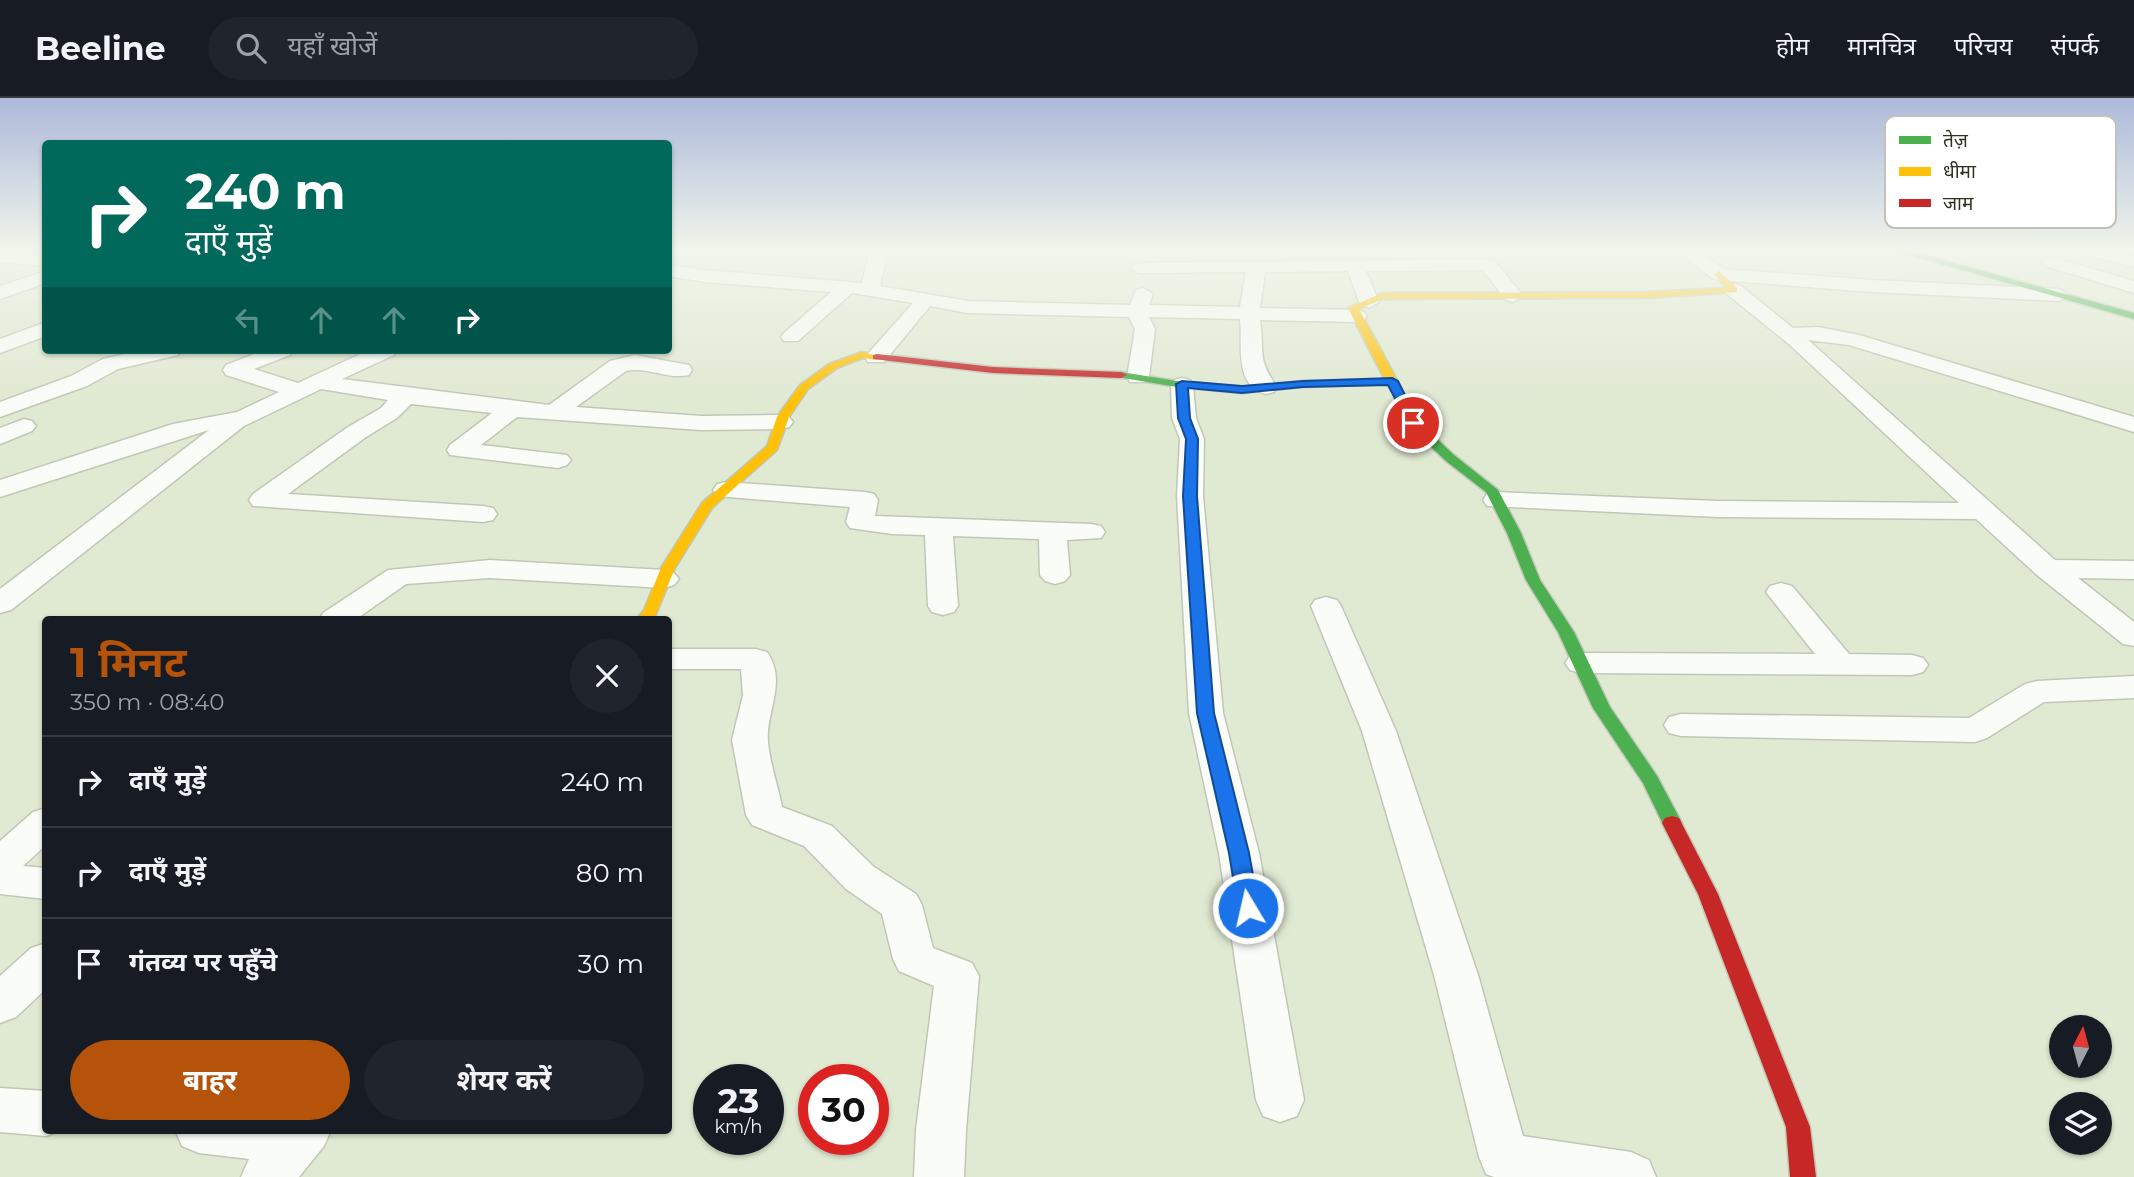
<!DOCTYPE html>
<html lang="hi">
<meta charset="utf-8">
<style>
:root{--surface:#171b24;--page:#20242c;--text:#f1f3f6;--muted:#9ea1a6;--line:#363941;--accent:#b45309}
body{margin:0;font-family:Montserrat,"Noto Sans Devanagari",sans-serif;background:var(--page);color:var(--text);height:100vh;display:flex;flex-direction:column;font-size:26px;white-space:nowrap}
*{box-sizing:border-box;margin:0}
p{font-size:23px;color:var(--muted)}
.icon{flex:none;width:38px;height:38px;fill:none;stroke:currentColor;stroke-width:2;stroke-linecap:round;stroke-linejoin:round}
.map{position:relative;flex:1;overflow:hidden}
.details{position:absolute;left:42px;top:518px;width:630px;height:518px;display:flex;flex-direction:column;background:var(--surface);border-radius:7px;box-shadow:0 2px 5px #0004}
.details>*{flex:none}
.guide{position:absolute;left:42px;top:42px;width:630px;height:214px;border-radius:7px;box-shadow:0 2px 5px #0004;background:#00695c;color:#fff;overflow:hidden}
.needle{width:46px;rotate:6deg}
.fabs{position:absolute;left:2049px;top:917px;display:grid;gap:14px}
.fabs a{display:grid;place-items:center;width:63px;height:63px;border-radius:50%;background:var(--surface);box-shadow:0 2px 5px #0004;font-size:35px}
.speed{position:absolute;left:693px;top:966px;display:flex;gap:14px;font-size:35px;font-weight:700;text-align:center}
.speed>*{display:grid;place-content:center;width:91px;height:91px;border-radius:50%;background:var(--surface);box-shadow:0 2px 5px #0004;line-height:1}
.speed small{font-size:18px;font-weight:400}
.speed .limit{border:10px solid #d22;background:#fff;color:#111}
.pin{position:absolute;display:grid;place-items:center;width:60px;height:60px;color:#fff;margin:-30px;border:4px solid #fff;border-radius:50%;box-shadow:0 2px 7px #0007}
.me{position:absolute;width:77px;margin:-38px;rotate:351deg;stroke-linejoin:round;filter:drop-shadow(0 0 5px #0008)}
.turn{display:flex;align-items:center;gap:24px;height:147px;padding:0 28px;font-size:32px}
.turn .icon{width:91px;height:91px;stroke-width:2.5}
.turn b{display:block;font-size:49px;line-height:60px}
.lanes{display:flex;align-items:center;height:66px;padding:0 28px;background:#0003;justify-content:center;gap:35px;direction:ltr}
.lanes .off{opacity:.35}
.round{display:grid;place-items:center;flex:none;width:74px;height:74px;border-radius:37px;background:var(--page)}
.summary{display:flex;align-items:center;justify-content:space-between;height:119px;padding:0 28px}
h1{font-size:42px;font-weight:700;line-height:52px;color:var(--accent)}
.primary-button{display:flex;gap:14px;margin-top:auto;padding:14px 28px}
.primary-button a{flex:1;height:80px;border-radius:42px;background:var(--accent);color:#fff;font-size:28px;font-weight:700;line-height:80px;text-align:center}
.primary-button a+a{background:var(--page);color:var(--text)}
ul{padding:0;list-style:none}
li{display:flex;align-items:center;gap:21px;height:91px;padding:0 28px;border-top:2px solid var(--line)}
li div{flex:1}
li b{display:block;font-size:26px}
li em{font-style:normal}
header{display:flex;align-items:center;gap:42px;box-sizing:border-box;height:98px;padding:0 35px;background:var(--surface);border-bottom:2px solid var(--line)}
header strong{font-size:33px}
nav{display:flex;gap:38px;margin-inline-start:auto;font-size:24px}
.search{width:490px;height:63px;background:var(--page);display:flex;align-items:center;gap:18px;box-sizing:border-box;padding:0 24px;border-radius:38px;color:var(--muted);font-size:26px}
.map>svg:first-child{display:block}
</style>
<header>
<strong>Beeline</strong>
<div class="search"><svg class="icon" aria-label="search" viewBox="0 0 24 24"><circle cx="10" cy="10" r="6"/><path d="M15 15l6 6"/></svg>यहाँ खोजें</div>
<nav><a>होम</a><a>मानचित्र</a><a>परिचय</a><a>संपर्क</a></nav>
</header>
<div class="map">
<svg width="2134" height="1079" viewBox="0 0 2134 1079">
<rect width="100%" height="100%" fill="#e0e9d2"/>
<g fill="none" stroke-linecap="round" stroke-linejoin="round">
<defs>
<path id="street" d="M870,153L887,154L880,188L968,203L1130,207L1136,192L1143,190L1153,196L1149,207L1240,209L1246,174L1139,175L1130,170L1139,165L1488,161L1494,162L1523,198L1513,204L1506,202L1483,172L1366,173L1379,204L1369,210L1359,204L1348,173L1265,174L1260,210L1357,212L1364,214L1367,218L1364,222L1357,224L1260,222C1265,255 1256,259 1277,289L1274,294L1266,296C1233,288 1243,246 1240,221L1149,219L1155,231L1149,279L1146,284H1130L1127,279L1135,231L1129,219L968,215L930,208L884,264H868L865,259L913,205L852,195L798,243H784L781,239L784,235L831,194L705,184L668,178V167L705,172L862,185Z
M1677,153H1698L1724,171L1872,182L2059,191L2069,197L2059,203L1872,194L1719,182L1712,180Z
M2091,153H2116L2134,158V169L2093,158Z
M0,154L46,158V168L0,164Z
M2052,159L2134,183V195L2046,168L2043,164Z
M46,173V185L0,201V188Z
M1734,186L1741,188L1793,230L1818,229L1859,237L2134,319V334L1849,247L1808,242L2055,462L2134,463V481L2078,480L2134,524V548L2123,546L2037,477L1976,421L1718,419L1487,408L1483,402L1487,396L1496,394L1718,403L1959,405L1790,247L1727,196L1724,192Z
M46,224V238L0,255V241Z
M143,252H181L178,257L118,271L87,288L0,319V304L71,278L103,261Z
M264,252H293L290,257L254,271L298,285L369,252H397L394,257L342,281L549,307L610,263L635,257L689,267L692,272L689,277C668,282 647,268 626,273L576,309L701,318L781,317L789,319L793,324L789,329L781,331L701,332L517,319L481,347L567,357L571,362L567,367L558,370L450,357L447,352L450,347L492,315L411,306L397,320L366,339L288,396L483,408L493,410L497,416L493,422L483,424L253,408L249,402L253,396L348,329L381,310L388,302L321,291L244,328L11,512L0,515V491L209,332L0,399V382L173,326L237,314L279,294L226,277L223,272L226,267Z
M1182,280L1190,282L1193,287L1196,320L1204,341L1203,398L1223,615L1259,755L1304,1002L1297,1018L1280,1024L1263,1018L1256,1002L1219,755L1189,615L1177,398L1180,341L1172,320L1171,287L1174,282Z
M24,321L32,323L36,328L32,333L0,346V330Z
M726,384L865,394L874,396L878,402L875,418L1091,426L1101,428L1105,434L1101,440L1067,442L1070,477L1065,483L1055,486L1045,483L1040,477L1039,441L953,438L958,508L954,514L943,517L932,514L928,508L925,437L892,436L850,430L846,424L850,409L717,398L713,392L717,386Z
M490,462L664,472L674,475L679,481L674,487L664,490L490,480L406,486L355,522H319L323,515L388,472Z
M1781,485L1792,488L1849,556L1912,557L1923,560L1928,567L1923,574L1912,577L1581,575L1570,572L1565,565L1570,558L1581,555L1815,556L1766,494L1770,488Z
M1326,499L1337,502L1341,508L1396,633L1478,877L1523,1038L1631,1054L1649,1062L1656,1079H1494L1486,1076L1479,1059L1434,877L1362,633L1311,508L1315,502Z
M668,551H756L767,554C788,584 765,615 768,644C770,666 778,688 782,709L832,728L874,769L916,796L922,807L933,850L972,865L979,878L966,1032L964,1079H914L916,1032L934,888L899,873L893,861L882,816L846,791L804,748L752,727L746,717L732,642L743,597L741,571H668Z
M2134,578V600L2044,604L1987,640L1975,644L1681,638L1669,635L1664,627L1669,619L1681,616L1969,620L2025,586L2037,583Z
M46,710V747L23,768L46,770V801L0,796V743L33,714Z
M46,845V891L16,919L0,925V878L31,850Z
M0,990L46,993V1032H62L46,1038L0,1034Z
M175,1032H331L324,1048L299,1079H241L249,1061L199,1055L182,1048Z"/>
<path id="fast" d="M1896,153H1911L2134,215V221Z
M1121,274L1177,283L1242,289L1303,283L1396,281L1418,323L1454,357L1498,392L1521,435L1540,482L1574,534L1610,609L1657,678L1682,725L1679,730L1672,732L1665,730L1643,685L1593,610L1558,534L1526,482L1507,435L1486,394L1446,363L1409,328L1388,286L1303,289L1242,295L1177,289L1117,279L1115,277Z"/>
<path id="slow" d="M1719,173L1737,190V194L1647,200L1383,201L1359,211L1398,284L1392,287L1386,284L1348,210L1382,195L1647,194L1726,190L1714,176Z
M862,254L882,259L877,262L863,260L837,270L808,291L789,319L777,352L712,410L675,470L656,516L652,522H636L644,512L661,470L702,405L767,348L777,319L800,287L829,266Z"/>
<path id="jam" d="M877,256L993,269L1121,274L1127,277L1121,280L993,275L873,261V257Z
M1672,718L1679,720L1718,796L1810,1029L1816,1079H1790L1786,1029L1698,796L1662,725L1665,720Z"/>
</defs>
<use href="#street" stroke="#c1c7b6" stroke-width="3"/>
<use href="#fast" stroke="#c1c7b6" stroke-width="3"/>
<use href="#slow" stroke="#c1c7b6" stroke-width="3"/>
<use href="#jam" stroke="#c1c7b6" stroke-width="3"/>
<use href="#street" fill="#fafcf8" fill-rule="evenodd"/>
<use href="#fast" fill="#4caf50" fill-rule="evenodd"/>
<use href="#slow" fill="#ffc107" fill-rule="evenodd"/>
<use href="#jam" fill="#c62828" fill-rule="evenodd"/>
</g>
<linearGradient id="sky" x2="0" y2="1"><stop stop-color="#acb9da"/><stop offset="0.5" stop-color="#f1f5eb"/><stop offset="1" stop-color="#f1f5eb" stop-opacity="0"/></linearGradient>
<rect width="2134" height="304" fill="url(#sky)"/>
<path fill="#1a73e8" stroke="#114b97" stroke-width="2" d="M1392,280L1398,283L1419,325L1417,327H1409L1388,287L1303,289L1242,295L1188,290L1190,320L1198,341L1197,398L1214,615L1249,755L1259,810L1256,816L1248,818L1241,816L1238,810L1229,755L1197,615L1183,398L1186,341L1178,320L1176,286L1182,283L1242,288L1303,283Z"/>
<rect x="1885" y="18" width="231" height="112" rx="10" fill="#fff" stroke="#c0c2bd" stroke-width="2"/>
<rect x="1899" y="38" width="32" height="8" fill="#4caf50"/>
<rect x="1899" y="69" width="32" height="9" fill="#ffc107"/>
<rect x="1899" y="101" width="32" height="8" fill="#c62828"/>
<g font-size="19" fill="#2d3222">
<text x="1943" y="49">तेज़</text>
<text x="1943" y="80">धीमा</text>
<text x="1943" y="112">जाम</text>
</g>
</svg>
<div class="fabs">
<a><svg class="needle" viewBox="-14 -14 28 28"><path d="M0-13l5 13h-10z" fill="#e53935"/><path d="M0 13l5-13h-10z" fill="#9ea1a6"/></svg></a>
<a><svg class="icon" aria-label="layers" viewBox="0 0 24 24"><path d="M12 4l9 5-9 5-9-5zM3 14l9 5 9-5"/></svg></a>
</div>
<div class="speed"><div>23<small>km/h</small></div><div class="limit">30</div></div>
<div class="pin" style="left:1413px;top:325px;background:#d93025"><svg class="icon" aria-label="arrive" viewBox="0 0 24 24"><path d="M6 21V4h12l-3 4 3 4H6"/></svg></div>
<svg class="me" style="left:1248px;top:810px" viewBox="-20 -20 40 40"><circle r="17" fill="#1a73e8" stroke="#fff" stroke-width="3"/><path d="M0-11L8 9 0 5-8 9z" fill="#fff"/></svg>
<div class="guide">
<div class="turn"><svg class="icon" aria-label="right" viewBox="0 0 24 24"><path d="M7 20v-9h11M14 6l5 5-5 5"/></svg><div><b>240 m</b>दाएँ मुड़ें</div></div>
<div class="lanes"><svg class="icon off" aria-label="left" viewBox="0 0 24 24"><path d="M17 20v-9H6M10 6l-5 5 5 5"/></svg><svg class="icon off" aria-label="ahead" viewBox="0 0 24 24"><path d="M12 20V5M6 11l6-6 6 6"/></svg><svg class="icon off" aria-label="ahead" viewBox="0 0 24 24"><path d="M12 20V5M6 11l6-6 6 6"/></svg><svg class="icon" aria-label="right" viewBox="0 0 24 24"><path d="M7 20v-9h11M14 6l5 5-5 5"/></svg></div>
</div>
<section class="details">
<div class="summary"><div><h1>1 मिनट</h1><p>350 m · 08:40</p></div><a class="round"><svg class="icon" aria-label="close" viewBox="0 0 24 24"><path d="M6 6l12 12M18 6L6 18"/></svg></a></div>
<ul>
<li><svg class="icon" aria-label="right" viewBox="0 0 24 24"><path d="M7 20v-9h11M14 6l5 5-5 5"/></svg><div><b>दाएँ मुड़ें</b></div><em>240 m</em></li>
<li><svg class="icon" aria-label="right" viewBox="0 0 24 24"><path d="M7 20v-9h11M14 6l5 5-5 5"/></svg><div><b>दाएँ मुड़ें</b></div><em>80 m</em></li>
<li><svg class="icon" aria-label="arrive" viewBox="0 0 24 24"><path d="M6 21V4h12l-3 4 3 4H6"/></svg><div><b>गंतव्य पर पहुँचे</b></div><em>30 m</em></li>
</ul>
<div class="primary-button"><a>बाहर</a><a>शेयर करें</a></div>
</section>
</div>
